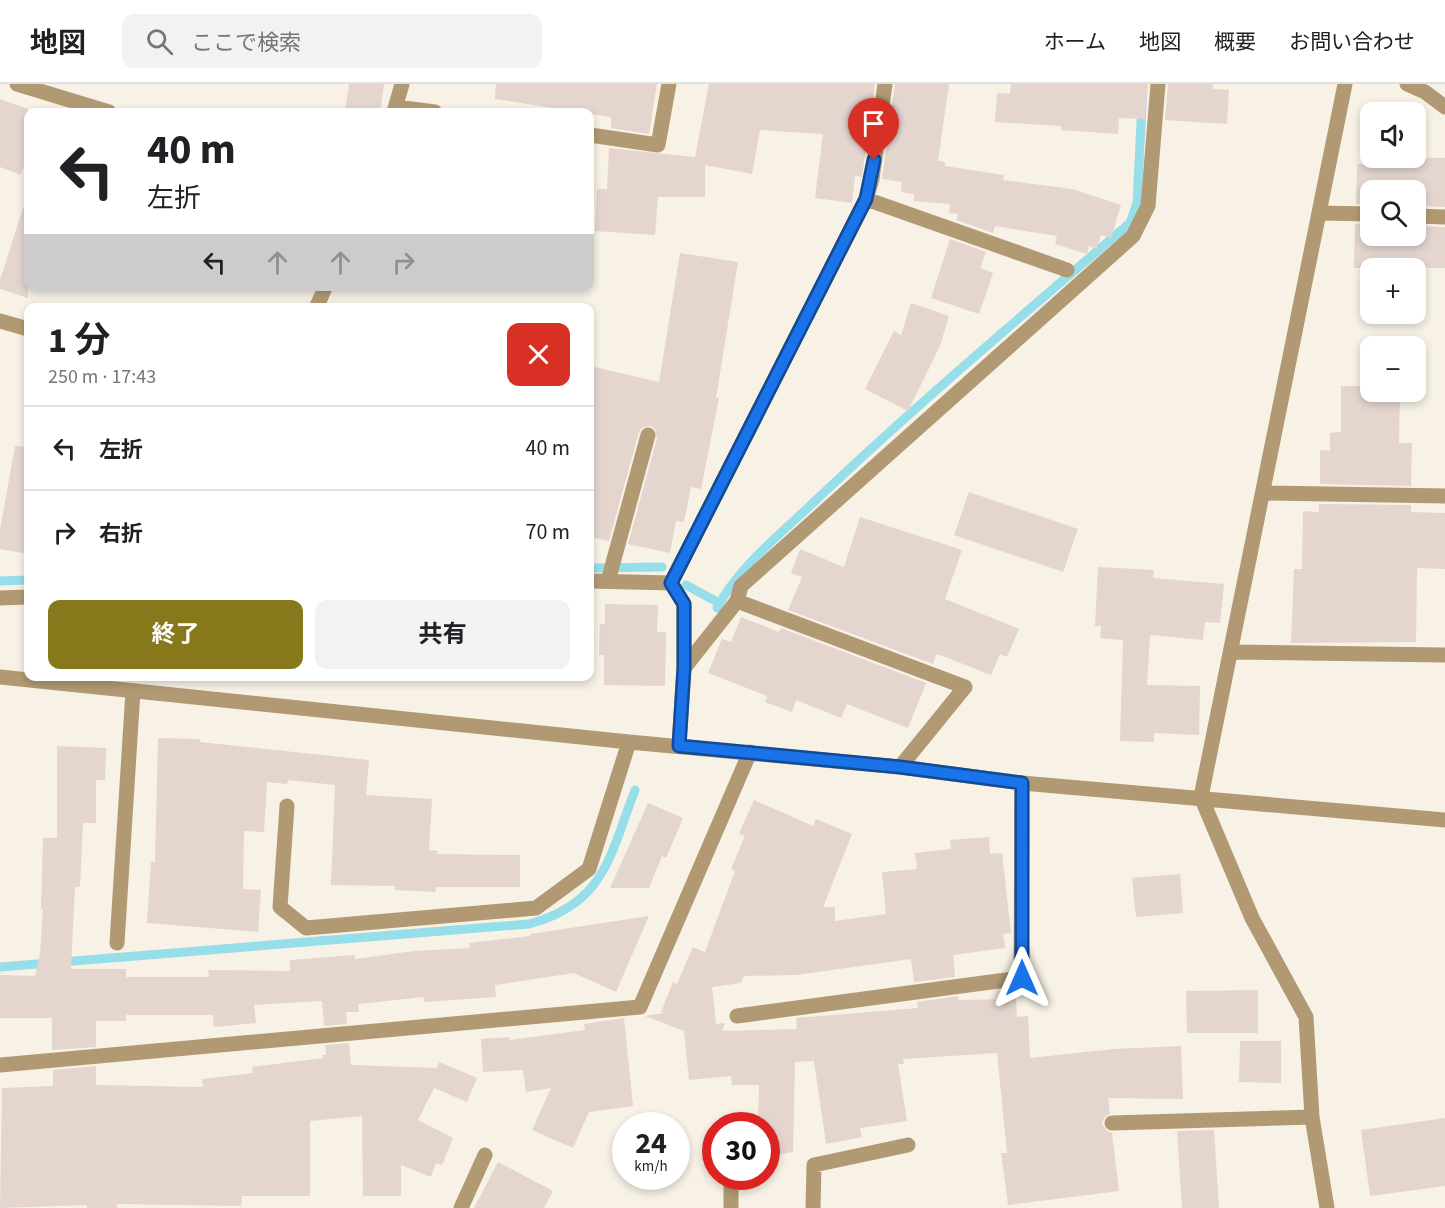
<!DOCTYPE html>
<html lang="ja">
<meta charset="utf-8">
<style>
:root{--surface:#fff;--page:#f2f2f2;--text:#202124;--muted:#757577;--line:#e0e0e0;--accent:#87781c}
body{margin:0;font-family:"Source Sans 3","Noto Sans JP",sans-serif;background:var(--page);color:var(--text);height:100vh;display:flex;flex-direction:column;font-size:22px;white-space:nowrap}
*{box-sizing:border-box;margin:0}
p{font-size:20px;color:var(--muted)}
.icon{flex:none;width:33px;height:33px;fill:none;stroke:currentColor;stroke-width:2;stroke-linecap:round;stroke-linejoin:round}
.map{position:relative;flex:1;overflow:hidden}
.drawer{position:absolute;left:24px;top:219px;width:570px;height:378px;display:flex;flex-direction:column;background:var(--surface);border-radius:12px;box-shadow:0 3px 9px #0003}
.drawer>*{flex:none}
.top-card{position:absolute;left:24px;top:24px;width:570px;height:183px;border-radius:12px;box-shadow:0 3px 9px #0003;background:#fff;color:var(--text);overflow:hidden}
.fabs{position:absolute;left:1360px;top:18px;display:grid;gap:12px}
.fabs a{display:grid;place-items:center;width:66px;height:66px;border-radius:12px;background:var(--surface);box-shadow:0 3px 9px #0003;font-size:30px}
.speed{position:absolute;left:612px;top:1028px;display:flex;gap:12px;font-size:30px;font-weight:700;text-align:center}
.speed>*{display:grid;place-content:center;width:78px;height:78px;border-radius:50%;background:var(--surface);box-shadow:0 3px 9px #0003;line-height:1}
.speed small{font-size:15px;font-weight:400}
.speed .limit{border:9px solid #d22;background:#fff;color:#111}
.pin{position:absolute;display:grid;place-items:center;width:51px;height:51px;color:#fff;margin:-62px -26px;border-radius:50% 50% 50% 0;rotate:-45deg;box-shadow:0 0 6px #0007}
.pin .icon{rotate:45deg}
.me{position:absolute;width:66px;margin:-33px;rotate:0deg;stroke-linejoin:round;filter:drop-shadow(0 0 4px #0008)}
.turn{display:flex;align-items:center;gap:21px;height:126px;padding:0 24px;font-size:27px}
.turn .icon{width:78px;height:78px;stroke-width:2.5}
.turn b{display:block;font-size:42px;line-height:51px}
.lanes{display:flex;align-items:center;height:57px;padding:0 24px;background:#0003;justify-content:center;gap:30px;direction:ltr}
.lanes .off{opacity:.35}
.round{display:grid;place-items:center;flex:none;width:63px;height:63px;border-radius:12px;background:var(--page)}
.headline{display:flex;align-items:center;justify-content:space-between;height:102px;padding:0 24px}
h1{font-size:36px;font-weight:700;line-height:45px}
.button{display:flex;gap:12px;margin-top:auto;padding:12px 24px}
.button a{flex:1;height:69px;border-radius:12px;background:var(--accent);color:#fff;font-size:24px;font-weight:700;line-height:69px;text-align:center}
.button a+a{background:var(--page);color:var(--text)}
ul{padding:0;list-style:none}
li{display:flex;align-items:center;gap:18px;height:84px;padding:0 24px;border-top:2px solid var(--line)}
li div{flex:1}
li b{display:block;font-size:22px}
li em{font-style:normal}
header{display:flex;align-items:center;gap:36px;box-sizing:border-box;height:84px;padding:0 30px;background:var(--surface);border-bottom:2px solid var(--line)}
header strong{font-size:28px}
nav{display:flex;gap:33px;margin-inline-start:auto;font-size:21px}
.search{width:420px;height:54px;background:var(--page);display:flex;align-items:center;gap:15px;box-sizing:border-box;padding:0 21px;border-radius:12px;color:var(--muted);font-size:22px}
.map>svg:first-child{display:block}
</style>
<header>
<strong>地図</strong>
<div class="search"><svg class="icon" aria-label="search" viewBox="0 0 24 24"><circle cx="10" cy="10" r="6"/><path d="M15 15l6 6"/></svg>ここで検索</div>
<nav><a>ホーム</a><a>地図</a><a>概要</a><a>お問い合わせ</a></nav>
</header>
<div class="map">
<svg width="1445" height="1124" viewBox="0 0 1445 1124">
<rect width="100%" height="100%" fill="#f7f2e5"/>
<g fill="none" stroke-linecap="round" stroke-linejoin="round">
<path stroke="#96dee9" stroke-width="9" d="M590,484L662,483
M0,497L28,496
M686,501L719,519
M717,524C739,482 782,449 815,417C917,320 1024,230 1130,139L1137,119L1143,0
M0,883L529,840C605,820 610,771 635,706"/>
</g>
<path fill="#e4d5cf" d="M349,0H384L380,28H345Z
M496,0H657L649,50L611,44V33L495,15Z
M709,0H875L862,93L855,92L852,119L815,114L823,50L760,46L752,90L705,81V113H658L655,151L595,147L597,105H607L609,64L695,73Z
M895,0H949L938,77L945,78V82L1004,91L1003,96L1072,105L1121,121L1111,154L1101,151L1097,165L1089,162L1087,170L1055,160L1057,152L995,142L993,149L956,136L958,130L949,129L950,120L914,117V110L901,108L902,98L882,95Z
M1011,0H1148L1145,35L1119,34L1118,50L1061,46V42L995,38L997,9L1010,10Z
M1168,0H1213V5L1229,6L1227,40L1165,36Z
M0,15L28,25V68L21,91L0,83Z
M1379,74H1445V123L1416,122V106H1371V120H1356L1357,80L1379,81Z
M23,124L28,125V214L0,205V196Z
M1355,140H1371V152H1416V142L1445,143V184H1354Z
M950,155L986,168L980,184L993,189L979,230L931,214Z
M680,169L738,178L716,314H719L701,405L691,403L684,438L676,437L670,469L628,460L657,354L655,345L650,342L642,344L639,348L609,457L590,453V282L659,298Z
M911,219L949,232L940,262L908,327L865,305L894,247L901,251Z
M1341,302H1371V308H1400L1399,359H1412L1411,402L1320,400V366L1330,367V349L1341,348Z
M15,362L28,363V470L0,465V446Z
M969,408L1078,445L1063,488L954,451Z
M1319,420L1411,421V428L1445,429V485L1417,484L1416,558L1291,559L1294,485H1302L1303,427L1319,428Z
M860,433L962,466L945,515L1019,545L1007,573L1000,570L991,591L940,571H936L933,580L788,526L802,493L791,489L800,465L844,483Z
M1098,483L1154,486L1153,494L1224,500L1220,539L1205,538L1203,556L1150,551L1147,601L1200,602L1199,651L1154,649V658L1120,657L1123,556L1100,554L1101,542H1095Z
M605,520L658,521L657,548H666L665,602L604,601V571H599L600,540H605Z
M741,533L779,548L781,544L926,599L908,644L847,620L841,634L796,616L792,628L765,618L767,612L708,589L722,555L731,558Z
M158,654L200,655V658L369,676L366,711L432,715L429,766L438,767L437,770L520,771V803H436L435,808L395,806V802L331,801L335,701L288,696L287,700L267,698L264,748L244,747L243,805L261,806L258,848L147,839L151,778H155Z
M57,662L106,664L105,696H96V739H83L80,803H75L71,885H126V893H209L208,886L290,887V876L355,871V875L414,867L470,864L469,859L530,852V850L649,832L616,908L574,889L495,901L496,913L424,918V913L358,920L359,928H346L347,940L324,942L322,917L254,921L256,939L214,943L213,931H126V937H96V963L52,966V934H0V891L35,892L40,870L43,825H41L43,754H57Z
M754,716L813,742L816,735L852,750L823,823H835V837L886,830L882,788L917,785L915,769L951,765L950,756L989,753L990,770L1002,769L1011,849L1003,850L1005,864L953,871L955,893L914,898L911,875L796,891L744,892L741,899L712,903L716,940L725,939L722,947L797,945L796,934L918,924L917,918L958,912V916L1016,915L1017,933L1028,932L1030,974L1114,965L1181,962L1183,1015L1108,1014L1110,1030L1104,1034L1102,1040L1107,1047L1112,1049L1119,1107L1008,1121L1001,1069H1007L997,969L903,975L904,980H898L907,1037L860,1044L862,1053L826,1060L814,977L795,978L793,1068L766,1073V1041H758L759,1001H732L731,992L689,996L684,947L645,932L664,929L661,928L673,898L677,900L693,863L705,868L735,787L731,785L745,752L739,750Z
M648,719L683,734L666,774L662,772L649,804H610Z
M1180,790L1183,829L1136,833L1132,794Z
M1258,906V949H1187L1186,907Z
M624,934L633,1022L589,1028L573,1064L532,1046L551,1004L526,1008L523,986L483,988L481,955L509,953V956L585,946L584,940Z
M1240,957H1281V999L1239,998Z
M349,959L351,981L437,984L439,978L477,994L467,1018L434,1004L418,1036L453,1054L442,1081L436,1079L431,1093L401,1081V1112H363L362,1032L310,1037V1112H242L241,1122L117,1120V1124H87L86,1121L0,1124L2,1004L53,1002V986L96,982V1001L203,1003L202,995L253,989L252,983L323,974L322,971H326L325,961Z
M1445,1034V1102L1370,1112L1361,1046Z
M1214,1046L1219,1124H1182L1177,1047Z
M498,1078L553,1107L544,1124H474Z"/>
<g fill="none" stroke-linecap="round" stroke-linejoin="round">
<path stroke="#b19a73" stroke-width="15" d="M17,0L109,28
M1407,0L1425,8L1445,23
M396,23L435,28
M394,28L402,0
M590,51L658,61L669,0
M866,115L1067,186
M1320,129L1371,130
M1416,132L1445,133
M316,224L326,202
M0,237L28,245
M1263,409L1445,412
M590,497L671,499
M608,497L648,351
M671,499L866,115L872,95L885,0
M671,499L684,520V584L679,662
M0,514L28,513
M737,517L741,502L1133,152L1148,122L1158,0
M1231,568L1445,571
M684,584L737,517L965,603L900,683
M0,593L629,658L900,683L1022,699L1445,736
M287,722L280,823L306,844L536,824L589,785L629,658
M117,859L133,607
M737,932L1021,894L1022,699
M0,981L640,923L750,668
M1112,1039L1312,1033
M461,1124L485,1071
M731,1124V1092
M813,1124L814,1081L908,1061
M1327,1124L1312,1033L1306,933L1252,834L1201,713L1345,0"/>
</g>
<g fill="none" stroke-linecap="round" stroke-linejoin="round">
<defs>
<path id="route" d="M874,76L866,115L671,499L684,520V584L679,662L900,683L1022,699V894"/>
</defs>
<use href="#route" stroke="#114b97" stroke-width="15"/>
<use href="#route" stroke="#1a73e8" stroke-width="10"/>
</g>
</svg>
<div class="fabs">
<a><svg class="icon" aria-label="sound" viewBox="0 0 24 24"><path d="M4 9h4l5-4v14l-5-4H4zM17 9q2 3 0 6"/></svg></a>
<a><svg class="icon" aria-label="search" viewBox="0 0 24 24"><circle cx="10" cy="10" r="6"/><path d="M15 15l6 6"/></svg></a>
<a>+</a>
<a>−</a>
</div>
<div class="speed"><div>24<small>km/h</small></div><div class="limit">30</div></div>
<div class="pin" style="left:874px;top:76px;background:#d93025"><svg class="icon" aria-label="arrive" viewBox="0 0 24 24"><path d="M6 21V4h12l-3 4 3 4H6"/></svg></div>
<svg class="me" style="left:1022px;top:894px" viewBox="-20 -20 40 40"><path d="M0-17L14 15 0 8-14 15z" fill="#1a73e8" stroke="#fff" stroke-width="4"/></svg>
<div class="top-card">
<div class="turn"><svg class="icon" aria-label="left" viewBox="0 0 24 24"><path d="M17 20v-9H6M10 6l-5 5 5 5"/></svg><div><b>40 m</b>左折</div></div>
<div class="lanes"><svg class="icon" aria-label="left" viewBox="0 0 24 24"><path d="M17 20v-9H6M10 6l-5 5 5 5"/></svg><svg class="icon off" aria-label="ahead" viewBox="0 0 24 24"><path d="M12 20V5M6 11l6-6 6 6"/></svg><svg class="icon off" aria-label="ahead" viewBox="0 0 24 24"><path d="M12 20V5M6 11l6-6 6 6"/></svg><svg class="icon off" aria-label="right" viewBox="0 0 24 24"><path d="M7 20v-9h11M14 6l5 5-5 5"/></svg></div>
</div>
<section class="drawer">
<div class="headline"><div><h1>1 分</h1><p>250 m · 17:43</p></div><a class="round" style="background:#d93025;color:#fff"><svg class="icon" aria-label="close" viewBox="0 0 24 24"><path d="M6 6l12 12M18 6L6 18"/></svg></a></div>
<ul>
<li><svg class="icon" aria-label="left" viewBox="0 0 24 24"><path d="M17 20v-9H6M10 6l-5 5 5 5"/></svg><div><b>左折</b></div><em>40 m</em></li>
<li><svg class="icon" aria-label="right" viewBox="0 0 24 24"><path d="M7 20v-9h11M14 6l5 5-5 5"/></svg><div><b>右折</b></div><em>70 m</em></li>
</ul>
<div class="button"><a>終了</a><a>共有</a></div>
</section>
</div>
